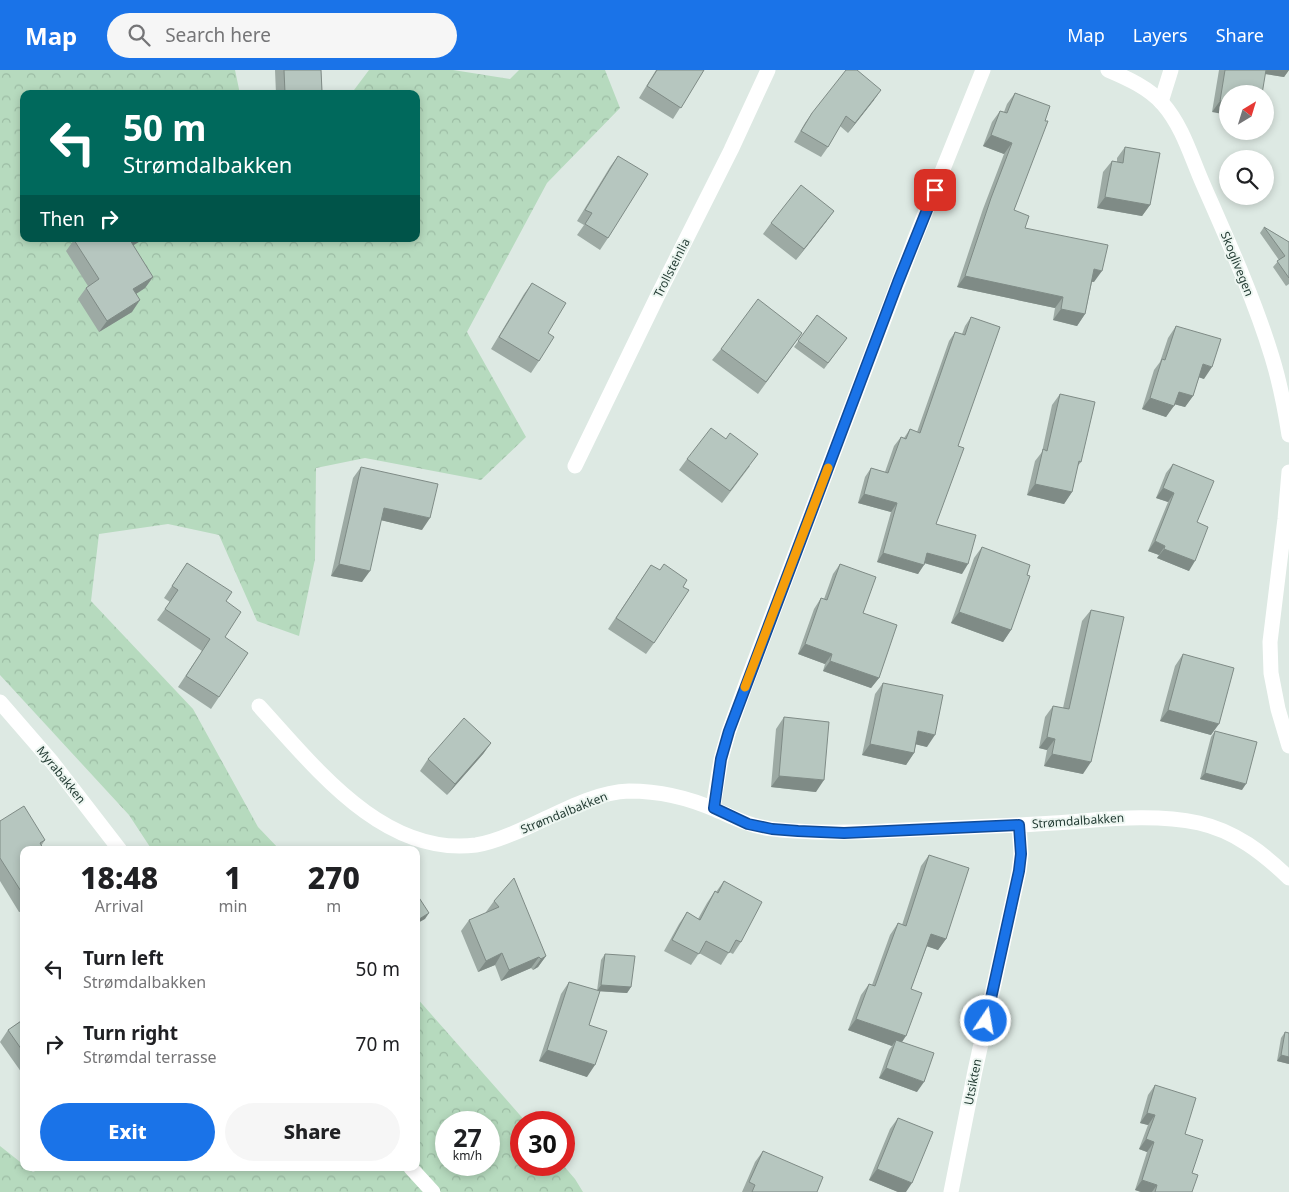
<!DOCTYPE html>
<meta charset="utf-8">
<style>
:root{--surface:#fff;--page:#f6f6f6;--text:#202124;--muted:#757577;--accent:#1a73e8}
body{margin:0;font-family:"Noto Sans",sans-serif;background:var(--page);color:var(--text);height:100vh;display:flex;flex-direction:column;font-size:19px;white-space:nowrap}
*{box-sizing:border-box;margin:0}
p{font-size:16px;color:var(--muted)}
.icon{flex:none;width:28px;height:28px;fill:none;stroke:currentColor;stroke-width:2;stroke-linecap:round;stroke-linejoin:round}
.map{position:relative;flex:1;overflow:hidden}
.side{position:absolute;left:20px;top:776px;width:400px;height:325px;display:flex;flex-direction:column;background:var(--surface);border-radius:10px;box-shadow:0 2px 8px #0003}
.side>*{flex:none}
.hud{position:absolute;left:20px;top:20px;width:400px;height:152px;border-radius:10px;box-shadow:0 2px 8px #0003;background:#00695c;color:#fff;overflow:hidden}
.needle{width:32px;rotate:38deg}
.tools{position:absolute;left:1219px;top:15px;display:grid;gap:10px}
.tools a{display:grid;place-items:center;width:55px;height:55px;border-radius:50%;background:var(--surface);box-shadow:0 2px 8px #0003;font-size:25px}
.speed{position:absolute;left:435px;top:1041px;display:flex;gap:10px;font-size:25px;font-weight:700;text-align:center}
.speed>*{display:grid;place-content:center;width:65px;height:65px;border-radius:50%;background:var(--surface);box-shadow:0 2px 8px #0003;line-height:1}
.speed small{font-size:12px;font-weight:400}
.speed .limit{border:8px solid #d22;background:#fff;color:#111}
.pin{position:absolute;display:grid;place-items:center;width:42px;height:42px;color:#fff;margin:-21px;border-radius:10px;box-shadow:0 2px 8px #0006}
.me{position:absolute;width:55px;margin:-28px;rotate:12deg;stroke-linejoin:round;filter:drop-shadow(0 0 4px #0008)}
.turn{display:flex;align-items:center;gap:18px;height:105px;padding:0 20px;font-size:22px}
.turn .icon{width:65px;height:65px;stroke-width:2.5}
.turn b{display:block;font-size:35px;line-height:42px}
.then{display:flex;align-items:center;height:48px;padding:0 20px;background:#0003;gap:10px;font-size:19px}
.eta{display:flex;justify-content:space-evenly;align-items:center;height:85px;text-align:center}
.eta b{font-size:30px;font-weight:800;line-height:35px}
.action{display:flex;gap:10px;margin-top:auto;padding:10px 20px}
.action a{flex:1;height:58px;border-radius:30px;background:var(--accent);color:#fff;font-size:20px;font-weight:800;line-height:58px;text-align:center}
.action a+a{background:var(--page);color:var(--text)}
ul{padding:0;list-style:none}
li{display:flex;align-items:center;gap:15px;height:75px;padding:0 20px}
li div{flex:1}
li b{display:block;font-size:19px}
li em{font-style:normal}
header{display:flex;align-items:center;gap:30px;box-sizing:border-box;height:70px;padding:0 25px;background:var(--accent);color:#fff}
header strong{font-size:24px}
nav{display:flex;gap:28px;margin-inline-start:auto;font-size:18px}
.search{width:350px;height:45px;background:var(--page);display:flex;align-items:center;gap:12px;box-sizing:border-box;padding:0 18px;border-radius:28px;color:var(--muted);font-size:19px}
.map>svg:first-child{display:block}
</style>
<header>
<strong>Map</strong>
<div class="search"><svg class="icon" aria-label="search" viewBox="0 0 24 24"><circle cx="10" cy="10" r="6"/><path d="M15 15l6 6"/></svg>Search here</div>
<nav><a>Map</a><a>Layers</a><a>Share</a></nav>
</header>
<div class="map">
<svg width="1289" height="1122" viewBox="0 0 1289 1122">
<defs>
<pattern id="forest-crowns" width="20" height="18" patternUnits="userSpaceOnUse" patternTransform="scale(1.25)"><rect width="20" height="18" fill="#b6dabe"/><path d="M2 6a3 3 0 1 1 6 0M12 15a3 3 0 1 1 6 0" fill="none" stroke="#9cbca4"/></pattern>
</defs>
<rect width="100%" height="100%" fill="#dde9e3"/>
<path fill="url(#forest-crowns)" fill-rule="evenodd" d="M0,0H235L240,24H24V169H416V24H351L369,0H453L510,9L519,0H605L620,38L547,113L467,262L526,367L481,410L365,388L316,398L315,489L299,566L257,551L219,465L168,454L99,464L91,531L193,639L258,757L280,780H152L129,745L0,605Z
M416,927L526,1052H521V1095H563L575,1109L583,1122H0V1076L24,1095V1098H27L33,1102L42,1098H416ZM446,1052H489V1095H446Z"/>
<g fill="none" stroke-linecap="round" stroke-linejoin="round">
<path stroke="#fff" stroke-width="15" d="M1161,32L1171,0
M575,396L658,225L731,80L768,0
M0,632L52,692L120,780
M259,636C315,697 383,787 476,775C489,773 502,768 514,763C549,749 590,722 629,721C658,721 689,728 716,740C726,744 736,749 747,753C763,759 780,760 796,761C840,764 882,761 925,759C968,757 1011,756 1054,753C1102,750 1151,743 1199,753C1235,761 1263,783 1289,808
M713,738L721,689L729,661L747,611L914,171L983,0
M411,1098L433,1122
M951,1122L975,1001L1019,801L1021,784L1019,755"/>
<path stroke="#fff" stroke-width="15" d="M1108,0C1127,8 1149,18 1163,34C1183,57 1191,87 1203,114C1228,171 1254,228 1272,287C1280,313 1285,339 1289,365
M1289,402L1285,449L1270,572L1271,603L1278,639L1289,676"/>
</g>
<path fill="#9daaa4" d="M275,0H321L322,21L320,24H276Z
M656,0H704L673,49L639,28Z
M1219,0H1289L1284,7L1265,4L1212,42Z
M1015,23L1045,51L1014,140L1025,158L1094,212H1092L1085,244L1077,256L1053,250L1055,238L957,217L983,139L1004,84L983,76L992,52L1000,41L1004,42L1007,34Z
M874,30L848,63L840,56L828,77L821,87L794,72L805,53L812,43Z
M1125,77L1150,135L1142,146L1097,138L1103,102L1112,91L1117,92V88Z
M618,86L608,168L600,180L577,165L584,155L577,151L610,97Z
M834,141L796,190L763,164L771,153Z
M1264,157L1289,172V214L1286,216L1273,197L1279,190L1260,163Z
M74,170L133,175L153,207L145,218L136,224L132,242L99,262L78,229L86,218L88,216L66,181Z
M532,213L548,263L539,291L531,303L491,279L524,224Z
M817,245L847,268L824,299L794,277Z
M971,247L958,376L936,454L962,504L924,493L918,504L877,492L891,442L858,433L865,407L871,398L885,402L894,376L901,367L904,368L910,359L917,362L949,271L955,262L962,264L965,256Z
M1176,256L1204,309L1199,307L1193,326L1185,337L1174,334L1166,347L1142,339L1154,300L1160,292L1168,268Z
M802,263L758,324L712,290L721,279Z
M1060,324L1081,392L1077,397L1072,422L1064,434L1027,425L1035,391L1042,382L1052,335Z
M687,389L750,396L722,433L679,400Z
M1173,394L1197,452L1189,501L1157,488L1159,485L1148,481L1168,432L1156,428L1166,403Z
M361,397L422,460L381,450L362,512L331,506L353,408Z
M982,477L1027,505L1011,560L1003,572L951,553L974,488Z
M187,493L226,531L225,567L219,627L211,639L178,617L202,581L157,550L170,532L164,528Z
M840,494L863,543L879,608L871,618L823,601L825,594L798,584L814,539L821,528L824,529L833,504Z
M651,495L683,517L654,573L646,584L608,559Z
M1091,540L1083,704L1044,696L1047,680L1039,678L1045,647L1053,636L1063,638L1082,551Z
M1183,584L1211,665L1160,651L1175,596Z
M883,613L927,677L916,674L914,683L906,695L862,685L875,624Z
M784,647L816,722L771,717L776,659Z
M1215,661L1242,720L1200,709L1211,667Z
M491,673L483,684L447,725L420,701L428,689Z
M0,751L45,770L41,776L24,780V839L19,842L0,811Z
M929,785L946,869L938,880L927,876L911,919L902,972L917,1022L879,1008L889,980L892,976L848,960L861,925L869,914L872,915L890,865L898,853L902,855L921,796Z
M724,811L741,872L733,884L729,882L721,895L699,883L691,895L664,881L679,854L687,842L698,849L707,833L715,821L716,822Z
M494,831L546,886L538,897L533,900L531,898L501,911L495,895L478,902L461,861L469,850L487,843L486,842Z
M605,884L631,917L627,923L597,921L589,955L587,1007L539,991L561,924L569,912L597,921L601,890Z
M24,949V1006L0,972L8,960Z
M1285,962L1289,994L1277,991L1281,968Z
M1155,1015L1185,1064L1192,1103V1122H1141L1135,1120L1147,1082L1139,1079L1148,1055L1140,1053L1148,1025Z
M898,1048L906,1122H898L869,1110L890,1059Z
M763,1081L817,1122H742L755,1092Z"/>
<path fill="#7f8b86" d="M1261,0H1289L1284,7L1259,3Z
M881,20L874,30L848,63L855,53Z
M322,21L320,24H285V23Z
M1220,31L1228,32V45L1212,42Z
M991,65L1012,73L1004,84L983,76Z
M1105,127L1150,135L1142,146L1097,138Z
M834,141L826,152L796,190L804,179Z
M133,169H144L122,182L130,170Z
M1094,199L1102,201L1094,212L1087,211Z
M965,206L1063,227L1055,238L957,217Z
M153,207L145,218L125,231L133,219Z
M140,230L132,242L99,262L107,251Z
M1061,239L1085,244L1077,256L1053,250Z
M1203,294L1212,297L1204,309L1195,306Z
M1179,322L1193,326L1185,337L1170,333Z
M1150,328L1174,336L1166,347L1142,339Z
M1035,414L1072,422L1064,434L1027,425Z
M1163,418L1174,423L1168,432L1156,428Z
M864,424L897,433L891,442L858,433Z
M384,438L430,448L422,460L376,449Z
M1155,471L1165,476L1159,485L1148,481Z
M1164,479L1195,491L1189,501L1157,488Z
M883,483L924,495L918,504L877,492Z
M927,483L968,494L962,504L921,492Z
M339,494L370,501L362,512L331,506Z
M959,542L1011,560L1003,572L951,553Z
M805,574L832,584L825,594L798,584Z
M830,591L879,608L871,618L823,601Z
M1168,640L1219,654L1211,665L1160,651Z
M918,661L935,665L927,677L910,673Z
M1047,667L1055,669L1047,680L1039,678Z
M491,673L483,684L447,725L455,714Z
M870,674L914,683L906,695L862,685Z
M1052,684L1091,692L1083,704L1044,696Z
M1205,703L1246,714L1242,720L1200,709Z
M779,706L824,710L816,722L771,717Z
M24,835V839L19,842Z
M429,843L425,849L416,854V851Z
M931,864L946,869L938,880L923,875Z
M502,883L495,895L478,902L486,891Z
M546,886L538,897L533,900L541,889Z
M539,887L531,898L501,911L509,900Z
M601,915L631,917L627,923L597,921Z
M856,949L906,966L898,978L896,970L892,976L848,960Z
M547,980L595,995L587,1007L539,991Z
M1281,985L1289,987V994L1277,991Z
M886,998L924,1012L917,1022L879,1008Z
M1147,1043L1155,1045L1148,1055L1140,1053Z
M1146,1069L1154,1072L1147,1082L1139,1079Z
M877,1099L912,1113L906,1122H898L869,1110Z
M1142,1110L1157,1115L1152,1122H1141L1135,1120Z"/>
<path fill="#b6c6bf" stroke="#7f8b86" d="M284,0H321L322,21L285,23Z
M657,0H704L681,38L647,16Z
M846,0H857L881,20L855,53L846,46L828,77L801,61L812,43Z
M1225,0H1266L1262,24H1228V32L1220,31Z
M1015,23L1050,36L1045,51H1048L1014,140L1029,146L1025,158L1108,175L1102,201L1094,199L1085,244L1061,239L1063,227L965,206L991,128L1012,73L991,65L1000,41L1007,43Z
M1125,77L1160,83L1150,135L1105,127L1112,91L1123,93Z
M618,86L648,104L608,168L585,154L592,143L585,140Z
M801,115L834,141L804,179L771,153Z
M1264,157L1289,172V208L1277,191L1285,186Z
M76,169H133L130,170L153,207L133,219L140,230L107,251L86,218L99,209L74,170Z
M532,213L566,233L548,263L554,267L539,291L499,267Z
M758,229L802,263L766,312L721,279Z
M817,245L847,268L828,293L798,271Z
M971,247L1000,257L958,376L964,378L936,454L976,465L968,494L927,483L924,495L883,483L897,433L864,424L871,398L888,403L901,367L906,369L910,359L920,363L955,262L965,265Z
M1176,256L1221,269L1212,297L1203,294L1193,326L1179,322L1174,336L1150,328L1162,289L1165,290Z
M1060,324L1095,332L1081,392L1079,391L1072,422L1035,414L1043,379L1047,381Z
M711,358L726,369L730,363L758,384L730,421L687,389Z
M1173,394L1214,411L1197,452L1208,457L1195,491L1164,479L1165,476L1155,471L1174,423L1163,418Z
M361,397L438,414L430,448L384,438L370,501L339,494Z
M982,477L1030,495L1027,505L1030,506L1011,560L959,542Z
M187,493L232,522L226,531L241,542L225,567L248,583L219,627L186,606L210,569L165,539L178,520L172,516Z
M664,494L687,510L683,517L689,520L654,573L616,548L651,495L660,500Z
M840,494L876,507L863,543L897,555L879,608L830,591L832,584L805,574L821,528L827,530Z
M1091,540L1124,547L1091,692L1052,684L1055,669L1047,667L1053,636L1069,639Z
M1183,584L1234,598L1219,654L1168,640Z
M883,613L943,625L935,665L918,661L914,683L870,674Z
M784,647L829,652L824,710L779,706Z
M464,648L491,673L455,714L428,689Z
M1215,661L1257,672L1246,714L1205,703Z
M24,736L45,770L40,773L44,780H24V826L0,788V751Z
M929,785L969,798L946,869L931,864L911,919L922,923L906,966L856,949L869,914L875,916L898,853L906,856Z
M514,808L546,886L541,889L539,887L509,900L502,883L486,891L469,850L499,837L494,831Z
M724,811L762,832L741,872L736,870L729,883L706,871L699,884L672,870L687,842L700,850L715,821L718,823Z
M416,823L429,843L416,851Z
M605,884L635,886L631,917L601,915Z
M569,912L600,921L589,955L607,961L595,995L547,980Z
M24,949V983L8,960Z
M1285,962L1289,963V987L1281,985Z
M896,970L934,983L924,1012L886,998Z
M1155,1015L1196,1028L1185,1064L1203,1070L1192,1103L1198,1105L1192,1122H1155L1157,1115L1142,1110L1154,1072L1146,1069L1155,1045L1147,1043Z
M898,1048L933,1062L912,1113L877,1099Z
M763,1081L823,1107L817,1122H752L755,1115L749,1112Z"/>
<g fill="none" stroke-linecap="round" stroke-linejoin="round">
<defs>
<path id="route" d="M935,120L898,212L729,661L721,689L714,738L748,754L772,759L798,761L844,763L1019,755L1021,784L1019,801L986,951"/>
</defs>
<use href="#route" stroke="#114b97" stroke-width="12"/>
<use href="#route" stroke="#1a73e8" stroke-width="9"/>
<path stroke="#f59e0b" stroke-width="9" d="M745,617L828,398"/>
</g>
<g text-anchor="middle" stroke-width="4" stroke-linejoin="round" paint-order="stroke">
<g font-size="12" fill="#1f3830" stroke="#edf6f1">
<text transform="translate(1237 194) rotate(68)" y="4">Skoglivegen</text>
<text transform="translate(672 198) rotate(-63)" y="4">Trollsteinlia</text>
<text transform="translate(61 705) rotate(51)" y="4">Myrabakken</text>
<text transform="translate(564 743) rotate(-22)" y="4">Strømdalbakken</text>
<text transform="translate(1078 751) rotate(-4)" y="4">Strømdalbakken</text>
<text transform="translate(973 1012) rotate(-79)" y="4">Utsikten</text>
</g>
</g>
</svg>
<div class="tools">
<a><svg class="needle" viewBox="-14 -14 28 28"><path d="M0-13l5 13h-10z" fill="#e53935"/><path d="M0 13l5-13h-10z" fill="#757577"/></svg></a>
<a><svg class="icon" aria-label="search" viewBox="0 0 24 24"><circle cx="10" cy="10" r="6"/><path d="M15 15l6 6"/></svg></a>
</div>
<div class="speed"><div>27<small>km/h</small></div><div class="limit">30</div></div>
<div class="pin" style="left:935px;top:120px;background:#d93025"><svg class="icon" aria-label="arrive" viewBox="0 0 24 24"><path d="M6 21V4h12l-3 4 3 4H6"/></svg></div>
<svg class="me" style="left:986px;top:951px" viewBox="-20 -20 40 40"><circle r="17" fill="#1a73e8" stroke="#fff" stroke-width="3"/><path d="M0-11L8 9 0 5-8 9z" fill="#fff"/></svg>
<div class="hud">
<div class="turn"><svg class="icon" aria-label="left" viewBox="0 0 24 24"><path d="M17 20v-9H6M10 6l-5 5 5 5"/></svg><div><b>50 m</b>Strømdalbakken</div></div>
<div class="then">Then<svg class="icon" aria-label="right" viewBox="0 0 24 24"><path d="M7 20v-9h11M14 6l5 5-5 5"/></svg></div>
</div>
<section class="side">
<div class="eta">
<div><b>18:48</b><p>Arrival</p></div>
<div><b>1</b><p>min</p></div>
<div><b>270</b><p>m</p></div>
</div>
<ul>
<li><svg class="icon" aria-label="left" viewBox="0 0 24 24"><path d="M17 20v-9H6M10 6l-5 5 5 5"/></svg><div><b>Turn left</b><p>Strømdalbakken</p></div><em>50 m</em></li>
<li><svg class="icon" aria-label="right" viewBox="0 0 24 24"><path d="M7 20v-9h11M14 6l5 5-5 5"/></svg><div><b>Turn right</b><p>Strømdal terrasse</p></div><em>70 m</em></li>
</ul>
<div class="action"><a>Exit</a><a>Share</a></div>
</section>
</div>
